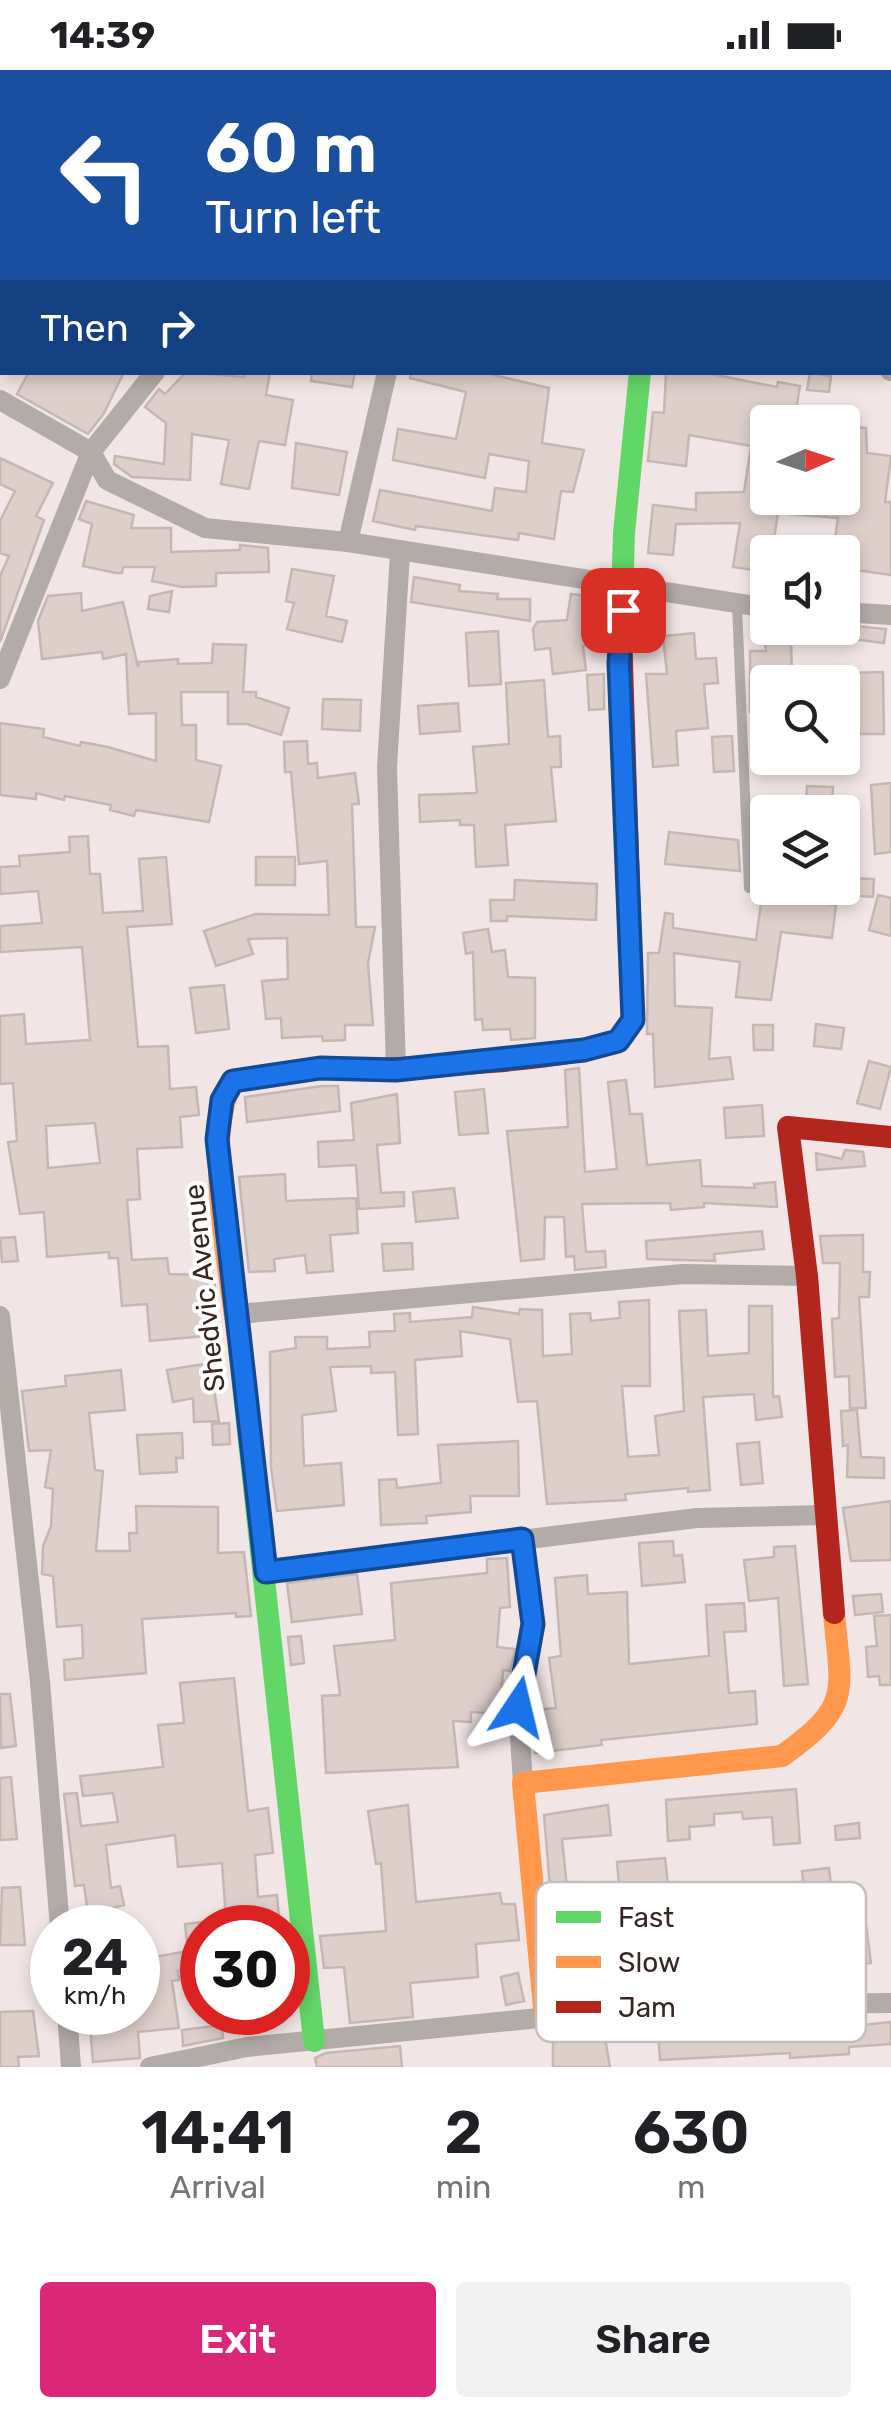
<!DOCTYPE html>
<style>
:root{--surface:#fff;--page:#f2f2f2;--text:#202124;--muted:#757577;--accent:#db2777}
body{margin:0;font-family:Rubik,sans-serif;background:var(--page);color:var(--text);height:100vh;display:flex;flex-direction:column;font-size:38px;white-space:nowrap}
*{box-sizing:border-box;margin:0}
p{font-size:32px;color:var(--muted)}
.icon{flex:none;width:55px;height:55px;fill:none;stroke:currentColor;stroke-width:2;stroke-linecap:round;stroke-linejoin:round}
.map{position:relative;height:1997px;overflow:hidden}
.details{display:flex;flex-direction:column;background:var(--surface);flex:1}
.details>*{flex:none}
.top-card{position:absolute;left:0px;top:0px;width:892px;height:305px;box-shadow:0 5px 15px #0003;background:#1a4fa0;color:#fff;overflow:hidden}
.needle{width:65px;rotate:87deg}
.controls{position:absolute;left:750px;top:335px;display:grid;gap:20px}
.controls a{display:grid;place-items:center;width:110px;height:110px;border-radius:10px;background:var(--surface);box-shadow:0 5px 15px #0003;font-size:50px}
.speed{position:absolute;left:30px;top:1835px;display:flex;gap:20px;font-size:50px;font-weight:700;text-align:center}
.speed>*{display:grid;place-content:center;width:130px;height:130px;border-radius:50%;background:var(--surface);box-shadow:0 5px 15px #0003;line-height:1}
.speed small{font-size:25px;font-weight:400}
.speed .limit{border:15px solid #d22;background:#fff;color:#111}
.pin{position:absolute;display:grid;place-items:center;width:85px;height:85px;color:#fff;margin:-42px;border-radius:20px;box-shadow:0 5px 15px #0006}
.me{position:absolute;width:110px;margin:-55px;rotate:10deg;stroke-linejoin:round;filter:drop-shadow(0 0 8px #0008)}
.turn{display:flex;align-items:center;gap:35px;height:210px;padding:0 40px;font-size:45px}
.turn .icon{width:130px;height:130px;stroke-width:2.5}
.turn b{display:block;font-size:70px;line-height:85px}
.then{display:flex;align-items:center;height:95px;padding:0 40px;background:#0003;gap:20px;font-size:38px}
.eta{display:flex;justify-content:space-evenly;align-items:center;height:170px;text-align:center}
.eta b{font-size:60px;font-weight:600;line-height:70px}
.cta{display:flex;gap:20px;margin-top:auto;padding:20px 40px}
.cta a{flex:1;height:115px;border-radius:10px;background:var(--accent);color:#fff;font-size:40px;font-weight:600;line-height:115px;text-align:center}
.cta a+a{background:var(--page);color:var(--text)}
.status{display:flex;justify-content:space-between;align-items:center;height:70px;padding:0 50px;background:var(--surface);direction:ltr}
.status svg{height:28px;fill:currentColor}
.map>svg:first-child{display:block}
</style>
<div class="status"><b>14:39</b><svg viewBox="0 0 49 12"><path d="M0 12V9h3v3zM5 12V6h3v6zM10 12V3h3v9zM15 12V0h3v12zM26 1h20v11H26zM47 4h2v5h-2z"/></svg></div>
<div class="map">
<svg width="891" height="1997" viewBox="0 0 891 1997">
<rect width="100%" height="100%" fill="#f2e5e5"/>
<path fill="#dfcfcb" stroke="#c6b7b3" stroke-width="2.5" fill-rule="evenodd" d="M29,302H124L104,343L88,364L17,324Z
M186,302L244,307L245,302H270L266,325L293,330L285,375L259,371L249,419L221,414L229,370L192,364L190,410L132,407L114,394L115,386L164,394L166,353L145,337L159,319L165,324Z
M312,302H355L352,317L311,311Z
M411,302H481L549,318L542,373L584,380L573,422L561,421L554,469L519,463L518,470L416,456L415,460L373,451L380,420L492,441L495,418L526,422L529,391L489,384L485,408L393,390L398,359L456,369L466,322L410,308Z
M666,302H702L777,317L778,312L800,316L794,352H768V428H842L849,356L866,358L867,383L891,386L885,432H891V505L842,498V482H833L838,448L778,443L772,482H768V502L733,497L740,453L676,454L673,485L648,483L653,435L696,440V423L744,422L751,376L689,365L686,396L648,391L653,342L664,343Z
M810,303L831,306L829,322L807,320Z
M296,373L347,382L339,425L292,418Z
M0,388L53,413L36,446L44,450L0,572V506L9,486L0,483V451L15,421L0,414Z
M86,431L134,445L131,458H171V482L240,480V475L268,478L269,502L216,503V516L182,517L152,511L155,497H123L122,503H116L83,496L92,454L79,449Z
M292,499L334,506L326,546L347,551L342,572L287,559L294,533L286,531Z
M414,507L460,515L459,521L498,524L497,529H530V551L411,532Z
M172,521L169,542L148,539L150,526Z
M81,523L82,541L123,532L138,597L139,592L178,589V594L212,593L213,574L246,575L243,622H256V627L289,638L281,665L247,654H228V622H181L182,655H196V690L221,696L209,752L136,740L134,746L110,740L111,735L65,726L64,730L36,723V729L0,725V653L44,659L43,667L80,676L81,672L108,677L156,691V643L129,644L126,584L103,589L102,582L42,589L38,551L48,526Z
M571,524L588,526V575L583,576L586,600L553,604L550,578L535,580L533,559L537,552L567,550Z
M854,556L886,559L884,573L852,569Z
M498,561L501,614L469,616L466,563Z
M694,563L696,589L716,588L718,613L704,614L708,658L676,661L678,695L653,697L646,604H667L663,566Z
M791,572L792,603L767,604L766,642H750V581H766L765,573Z
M883,602L884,664H849L847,603Z
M604,604V639L589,640L587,605Z
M544,610L548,667L560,666L561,697H551L556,751L505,755L508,795L476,797L474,755H460V750L420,752L419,725L477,723L473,677L509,674L506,613Z
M323,629L361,630L360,661L322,659Z
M458,633L460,661L420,664L418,636Z
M732,666L734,701L714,702L712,667Z
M307,671L308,694L317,693L318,708L355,703L359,734H352L356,857H375L368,893L373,955H345V970L323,971L322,966L282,968L281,948L266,949L262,911L288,909L287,868L248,869L253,884L216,896L204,861L256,844L329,845L327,791L299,794L291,702H285L284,672Z
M891,713V782L875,784L871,715Z
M807,716L833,717L832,742H805Z
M669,762L738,770L740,801L665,794Z
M88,766L90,804H100L103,843L143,841L139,789L166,787L172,854L127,857L138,977L168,976L170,1019L196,1017L199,1045L180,1047L182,1077L137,1079L140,1129L127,1130L132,1190L167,1188L169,1204L214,1205L216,1230L202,1231L205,1266L150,1271L147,1234L122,1236L118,1188H109V1182L47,1187L44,1142L20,1144L8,1072L17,1071L13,1013L0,1014V946L24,944L26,974L90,970L82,877L0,882V856L42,853L38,821L0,824V797L20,796L19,786L70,782L69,767ZM95,1053L100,1093L48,1098L46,1056Z
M756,772L768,774V801H757Z
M256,787H295V815H256Z
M848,808L874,809L873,827L847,825Z
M515,810L597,814L596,850L507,846V851H491L490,830H514Z
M878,825L891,828V866L869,860Z
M762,826L836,835L832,868L781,862L771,930L736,927L740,892L674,883L675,936L712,938L709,989L730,987L733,1009L655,1017L653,964H647L648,883H659L665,843L673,844V858L756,870Z
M488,859L492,882L505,880L508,907L535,908V968L511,970L510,959L483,960L482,949L475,950L473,882L466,884L463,863Z
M224,915L229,959L196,963L190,918Z
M816,954L844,958L841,979L814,976Z
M753,955H773V980H754Z
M869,991L891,997L880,1039L857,1033Z
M579,998L585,1102L617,1099L608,1012L626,1010L630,1044H642L647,1095L700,1090L702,1116L755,1118L754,1114L775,1112L777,1137L704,1133V1137L671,1140L670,1133L582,1134L586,1182L605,1181L606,1197L575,1200L574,1186L566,1187L564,1147H545L544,1189L521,1191L507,1061L568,1057L565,1000Z
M322,1016H338L340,1041L247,1052L245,1027Z
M484,1019L488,1063L459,1065L455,1022Z
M397,1024L400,1073L377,1075L381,1123L404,1122V1136L359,1139L356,1095L319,1097L318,1072L354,1070L351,1033Z
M762,1035L764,1066L726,1068L724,1038Z
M845,1080L863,1082L865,1096L817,1100L816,1083L842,1089Z
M285,1104L286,1131L356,1128L358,1163L330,1165L333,1201L307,1203L305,1185L274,1189L275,1201L249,1202L239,1107Z
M454,1118L458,1148L416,1152L413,1122Z
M762,1161L764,1179L714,1184L715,1191L647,1189L646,1171Z
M863,1165V1202H870L869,1227H859L866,1338H850L849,1306L835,1307L832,1249L839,1248L840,1193H823L820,1166Z
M15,1167L18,1191L2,1192L0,1168Z
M412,1173L413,1199L384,1201L382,1174Z
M649,1230L650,1316H622L628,1387L659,1385L655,1346L684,1341L679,1241L706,1240L708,1286L749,1283V1236H772L773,1327L779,1326L782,1347L756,1350L754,1324L703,1327L710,1420L688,1422V1418L625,1424L626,1430L547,1434L537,1331L518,1332L510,1269L460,1261L462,1286L415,1290L418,1364L398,1365L395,1302L371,1303V1296L330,1297L336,1341L302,1345L304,1396L341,1393L344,1435L277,1441L271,1397L270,1282L296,1278L295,1267H327V1279L370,1277L369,1262L395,1261L394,1244L410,1243V1252L472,1247L473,1237L519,1244L520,1239L542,1240L543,1286L572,1284L570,1244L590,1243L591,1251L620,1248L619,1232Z
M210,1293L219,1351L194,1352L193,1328L173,1332L167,1300Z
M121,1300L125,1340L89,1343L95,1400L103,1401L96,1481H130L129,1463H137L136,1436L218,1437V1483L244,1482L251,1546L236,1547V1543L142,1549L146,1603L65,1610L64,1590L83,1588L82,1555L57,1557L53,1506L42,1504L43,1476L51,1456L53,1419L45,1417L51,1380L29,1381L22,1321L66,1316L65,1306Z
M857,1340L861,1387L884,1388V1408L847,1407L848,1375L843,1376L841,1341Z
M229,1353L230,1374L213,1375L212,1354Z
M182,1363L183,1388H176L177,1402L140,1404L137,1365Z
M518,1371L519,1426H470L471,1442L426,1446L427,1453L381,1455L379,1410L396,1409L397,1418L441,1413L438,1375Z
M759,1372L763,1413L741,1415L737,1374Z
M891,1431V1490L851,1491L843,1438Z
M673,1471L674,1486L682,1485L685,1512L642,1516L639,1473Z
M795,1476L808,1614L784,1616L778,1528L749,1531L744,1490L774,1487V1477Z
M507,1488L510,1537L500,1538L497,1577L515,1579L510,1601L503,1600L500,1644L471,1642V1652L453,1651L458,1697L326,1703L322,1626L340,1625L334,1576L395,1570L391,1513L487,1503V1489Z
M357,1504L362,1544L292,1552L287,1513Z
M587,1505L588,1524L627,1522L629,1594L709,1586L706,1535L744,1533L746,1561L724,1562L729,1623L755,1621L757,1654L601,1670L602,1675L535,1683L532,1640L556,1638L549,1588L561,1586L555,1508Z
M881,1524L883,1542L855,1545L853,1526Z
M891,1545V1615H880L879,1606L868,1607L866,1577L877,1576L874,1546Z
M301,1566L304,1593L291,1595L288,1567Z
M234,1608L248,1741L268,1738L273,1783L255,1785L258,1827L277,1825L279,1847L226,1850L222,1793L178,1797L175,1765L106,1775L111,1818L120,1816L124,1835L88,1844L84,1815L75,1816L64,1724L77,1723L81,1756L118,1752L113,1723L83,1726L80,1706L163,1697L158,1655L184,1653L180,1613Z
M0,1624H10L16,1676L1,1678Z
M11,1707L17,1769L0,1770V1708Z
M796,1719L800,1773L774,1775L772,1747L743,1749L742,1742L714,1744V1755L689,1757L690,1769L668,1771L666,1730Z
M408,1735L416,1832L500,1823L502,1834H515L519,1870L476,1874L478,1907L410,1913L413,1947L350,1953L344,1897L324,1898L320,1866L386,1861L381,1793L376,1794L368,1741Z
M608,1735L611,1765L562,1769L568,1827L551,1829L544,1745Z
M859,1753L860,1768L836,1770L835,1756Z
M665,1788L669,1825L751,1818L756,1866L813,1862L815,1893L782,1896V1890L722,1896L682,1902L683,1918L643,1920L641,1903H653L646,1845L591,1852L592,1917L560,1920L558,1897H570V1830L620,1825L617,1792Z
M829,1798L833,1834L806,1837L802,1801Z
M20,1817L25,1875H0L2,1818Z
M202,1852V1898L178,1901L179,1910L172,1911L179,1958L138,1962L140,1988L93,1992L89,1944L138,1942V1890L188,1881L185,1854Z
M866,1854L871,1893L847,1896L842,1857Z
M518,1903L524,1931L506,1935L501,1907Z
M33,1941L39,1986L18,1987L19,1997H0V1942Z
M740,1952L741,1956H803V1961L891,1952V1974L849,1977V1984L790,1988V1983L660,1990L658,1964Z
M222,1955L223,1968L183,1976L182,1960Z
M603,1956L610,1997H553V1963Z
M400,1976L402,1997H317L315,1988L326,1983Z"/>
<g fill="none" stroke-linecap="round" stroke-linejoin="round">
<path stroke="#b2aba8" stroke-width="10" d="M737,536L749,818"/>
<path stroke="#b2aba8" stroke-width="20" d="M646,0L653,2
M464,2L465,0
M890,26H891
M890,301H891
M0,330L91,382L107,410L205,458L348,472L768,538
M348,472L387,302
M842,542L891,545
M0,609L91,382L155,302
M396,1000L387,697L400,483
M238,1244L683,1204L807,1206
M0,1246L40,1612L60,1858
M522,1469L533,1554L518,1637L523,1713
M266,1502L697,1448L824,1445
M67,1942L71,1997
M150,1997L247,1977L670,1935L891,1933"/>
<path stroke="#63d668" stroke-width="22" d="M621,560L624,463L640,302
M239,1278L314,1971"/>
<path stroke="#ff974d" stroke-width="22" d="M239,1278C232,1211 201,1066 233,1011L321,998L356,999
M545,1948L523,1713L782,1686C853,1635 841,1624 834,1543"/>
<path stroke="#b3261e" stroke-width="22" d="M356,999C395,1000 596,989 619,969C625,965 629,956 633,950L621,560
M834,1543L807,1206L788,1057L891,1067"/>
</g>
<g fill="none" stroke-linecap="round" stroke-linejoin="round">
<defs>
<path id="route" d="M518,1637L533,1554L522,1469L266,1502L217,1069L222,1030L233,1011L320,998L396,1000L584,980L618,971L633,950L619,593L623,540"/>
</defs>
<use href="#route" stroke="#114b97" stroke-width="25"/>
<use href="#route" stroke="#1a73e8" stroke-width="18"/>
</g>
<g text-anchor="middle" stroke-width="8" stroke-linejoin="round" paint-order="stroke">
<g font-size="28" fill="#392524" stroke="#fff">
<text transform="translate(204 1218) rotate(-96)" y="10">Shedvic Avenue</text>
</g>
</g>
<rect x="536" y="1812" width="330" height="160" rx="15" fill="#fff" stroke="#c4bebd" stroke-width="2.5"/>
<rect x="556" y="1841" width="45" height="12" fill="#63d668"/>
<rect x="556" y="1886" width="45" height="12" fill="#ff974d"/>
<rect x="556" y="1931" width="45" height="12" fill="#b3261e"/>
<g font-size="28" fill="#392524">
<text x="618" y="1857">Fast</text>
<text x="618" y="1902">Slow</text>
<text x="618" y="1947">Jam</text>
</g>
</svg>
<div class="controls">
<a><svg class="needle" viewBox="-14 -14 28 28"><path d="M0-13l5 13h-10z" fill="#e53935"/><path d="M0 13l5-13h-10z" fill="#757577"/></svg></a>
<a><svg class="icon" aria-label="sound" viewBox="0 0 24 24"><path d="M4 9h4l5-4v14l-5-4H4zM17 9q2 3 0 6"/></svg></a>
<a><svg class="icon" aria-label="search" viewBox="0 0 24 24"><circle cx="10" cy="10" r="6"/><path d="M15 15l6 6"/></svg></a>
<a><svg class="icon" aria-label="layers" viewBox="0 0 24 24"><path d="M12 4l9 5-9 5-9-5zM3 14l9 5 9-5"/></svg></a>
</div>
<div class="speed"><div>24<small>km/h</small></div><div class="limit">30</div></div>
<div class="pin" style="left:623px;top:540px;background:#d93025"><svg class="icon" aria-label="arrive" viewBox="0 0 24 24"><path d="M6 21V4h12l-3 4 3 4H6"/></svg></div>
<svg class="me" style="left:518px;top:1637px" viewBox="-20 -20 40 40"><path d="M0-17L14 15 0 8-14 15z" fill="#1a73e8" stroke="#fff" stroke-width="4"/></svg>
<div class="top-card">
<div class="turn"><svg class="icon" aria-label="left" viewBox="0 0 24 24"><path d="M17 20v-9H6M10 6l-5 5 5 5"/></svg><div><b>60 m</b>Turn left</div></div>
<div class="then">Then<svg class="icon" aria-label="right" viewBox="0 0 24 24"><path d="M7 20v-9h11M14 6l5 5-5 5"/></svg></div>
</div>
</div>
<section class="details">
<div class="eta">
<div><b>14:41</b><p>Arrival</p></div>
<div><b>2</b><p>min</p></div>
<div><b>630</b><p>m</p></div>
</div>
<div class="cta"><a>Exit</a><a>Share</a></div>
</section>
